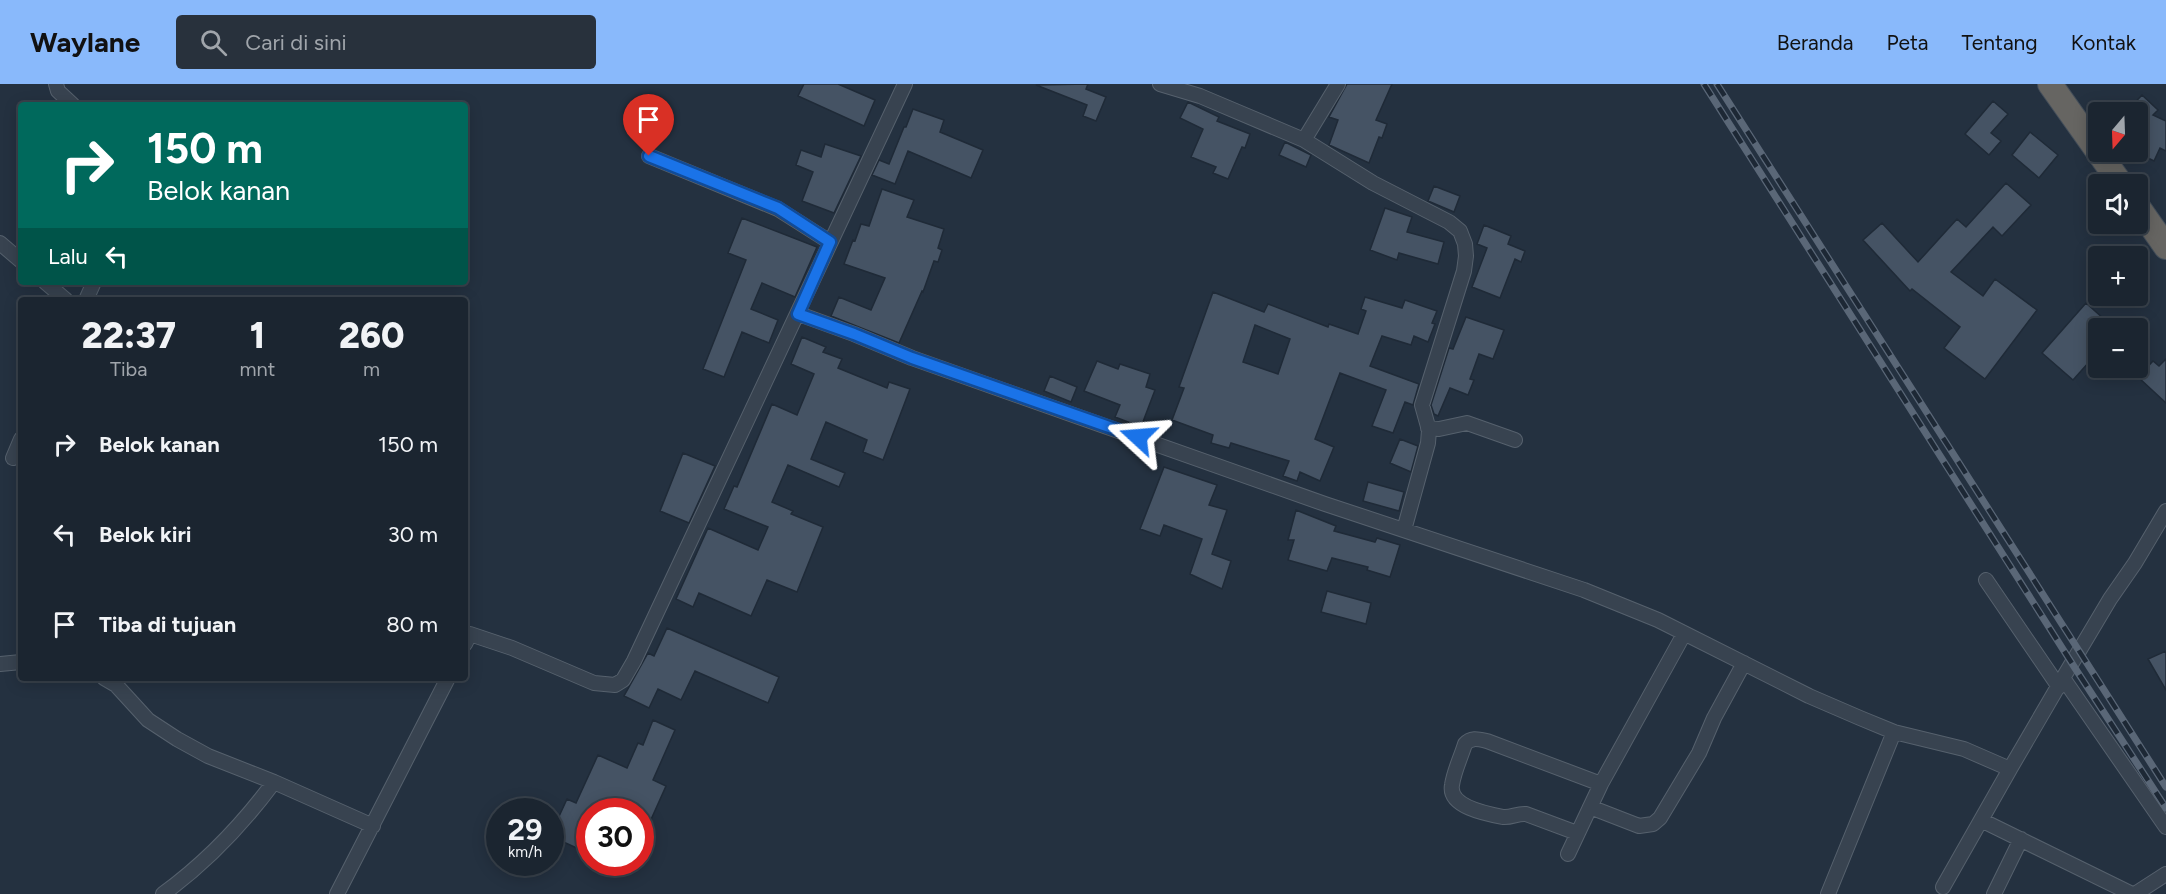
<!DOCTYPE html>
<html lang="id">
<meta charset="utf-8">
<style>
:root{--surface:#1b2530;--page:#28313c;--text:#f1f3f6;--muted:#a0a5ab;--line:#39424c;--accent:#89b9fb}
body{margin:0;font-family:Figtree,sans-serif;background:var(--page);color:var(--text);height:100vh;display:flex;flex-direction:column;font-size:22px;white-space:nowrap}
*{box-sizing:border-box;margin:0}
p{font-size:20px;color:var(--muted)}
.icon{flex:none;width:33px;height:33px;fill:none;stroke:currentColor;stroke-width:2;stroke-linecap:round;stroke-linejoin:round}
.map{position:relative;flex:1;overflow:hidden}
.panel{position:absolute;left:18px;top:213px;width:450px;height:384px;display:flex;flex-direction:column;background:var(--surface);border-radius:6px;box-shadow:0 3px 15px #0003,0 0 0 2px var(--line)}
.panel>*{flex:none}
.top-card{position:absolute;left:18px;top:18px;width:450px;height:183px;border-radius:6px;box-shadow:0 3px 15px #0003,0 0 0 2px var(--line);background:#00695c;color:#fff;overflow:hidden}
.needle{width:39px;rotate:199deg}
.controls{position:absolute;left:2088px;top:18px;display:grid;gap:12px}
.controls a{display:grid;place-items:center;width:60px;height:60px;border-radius:6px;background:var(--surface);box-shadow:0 3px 15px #0003,0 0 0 2px var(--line);font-size:30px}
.speed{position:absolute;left:486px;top:714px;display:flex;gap:12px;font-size:30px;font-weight:700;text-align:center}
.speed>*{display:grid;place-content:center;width:78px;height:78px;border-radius:50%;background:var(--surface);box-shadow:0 3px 15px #0003,0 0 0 2px var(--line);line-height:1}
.speed small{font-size:15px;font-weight:400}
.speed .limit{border:9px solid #d22;background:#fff;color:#111}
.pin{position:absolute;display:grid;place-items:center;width:51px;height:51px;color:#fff;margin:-62px -26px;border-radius:50% 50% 50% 0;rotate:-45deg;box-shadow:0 0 6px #0007}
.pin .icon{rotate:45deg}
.me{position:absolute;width:66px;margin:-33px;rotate:289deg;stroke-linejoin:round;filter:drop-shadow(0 0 4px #0008)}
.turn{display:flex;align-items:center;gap:21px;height:126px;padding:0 30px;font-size:27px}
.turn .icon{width:78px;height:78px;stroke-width:2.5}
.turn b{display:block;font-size:42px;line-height:51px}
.then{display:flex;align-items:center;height:57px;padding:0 30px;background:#0003;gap:12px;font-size:22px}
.eta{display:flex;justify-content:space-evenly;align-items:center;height:102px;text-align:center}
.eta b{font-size:36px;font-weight:800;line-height:42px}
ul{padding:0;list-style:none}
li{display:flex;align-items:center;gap:18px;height:90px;padding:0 30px}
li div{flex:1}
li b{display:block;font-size:22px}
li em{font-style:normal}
header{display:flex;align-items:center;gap:36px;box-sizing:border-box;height:84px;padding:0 30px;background:var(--accent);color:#111}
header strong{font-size:28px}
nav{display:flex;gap:33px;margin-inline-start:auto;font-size:21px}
.search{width:420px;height:54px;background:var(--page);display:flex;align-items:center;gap:15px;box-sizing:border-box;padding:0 21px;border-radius:6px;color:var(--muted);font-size:22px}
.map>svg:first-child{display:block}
</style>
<header>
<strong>Waylane</strong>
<div class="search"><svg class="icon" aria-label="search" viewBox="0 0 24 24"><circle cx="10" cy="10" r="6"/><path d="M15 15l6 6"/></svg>Cari di sini</div>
<nav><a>Beranda</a><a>Peta</a><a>Tentang</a><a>Kontak</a></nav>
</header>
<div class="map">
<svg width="2166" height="810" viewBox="0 0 2166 810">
<rect width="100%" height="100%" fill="#243140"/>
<path fill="#455364" stroke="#1f2a37" stroke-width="1.5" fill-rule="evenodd" d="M804,0H838L875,16L864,42L798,12Z
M1088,0L1086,5L1106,13L1096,37L1083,32L1087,21L1036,1Z
M1347,0H1392L1376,36L1387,40L1382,54L1379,53L1369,79L1329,61L1338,36L1329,33Z
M2142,11L2158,26L2153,31L2166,37V67L2160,64L2154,77L2138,69V28H2126Z
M1993,17L2008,30L1991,49L2001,57L1989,71L1965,50Z
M1188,18L1219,33L1217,37L1250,50L1245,64L1242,63L1228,95L1213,89L1216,83L1191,73L1203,45L1180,34Z
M913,25L944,36L940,48L983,66L971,94L908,67L895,100L872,91L879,76L889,80L904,43H906Z
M2030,48L2058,71L2039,94L2012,71Z
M1285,58L1311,71L1306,83L1279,71Z
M825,60L861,72L834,129L802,117L813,88L796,81L801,66L821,73Z
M2006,99L2031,121L2002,152L1993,143L1951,188L1983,212L1995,195L2037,226L1985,295L1944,264L1960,243L1912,205L1910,207L1863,156L1882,139L1918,178L1957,135L1966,143Z
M1434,102L1460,112L1454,128L1428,117Z
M882,105L914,116L907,133L944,145L938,164L942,166L938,178L934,177L923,208L922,207L899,259L831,232L839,213L871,226L885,194L844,180L853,156L855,157L861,140L869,142Z
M1385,124L1412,133L1407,148L1444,158L1438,180L1399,169L1397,176L1370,166Z
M742,134L817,163L795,213L762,199L751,225L778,236L769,259L742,248L724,293L703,285L746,176L728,169Z
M1484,141L1511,152L1508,160L1525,167L1521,178L1515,175L1500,214L1472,203L1487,164L1477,160Z
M1213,208L1264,228L1268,220L1328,243L1329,240L1358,250L1366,227L1361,225L1365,213L1402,224L1405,216L1437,227L1432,239L1435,240L1428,258L1414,252L1411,261L1382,252L1370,282L1419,300L1413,321L1405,318L1393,349L1372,342L1386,306L1340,289L1315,355L1334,363L1320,397L1300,388L1297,397L1283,392L1289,377L1231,359L1229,364L1211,359L1213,351L1172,336L1184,304L1179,303ZM1255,241L1290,255L1278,290L1243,278Z
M2086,219L2114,244H2098V268L2073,296L2042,269Z
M1466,233L1504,246L1493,275L1479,270L1470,295L1474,296L1468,311L1450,304L1438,332L1434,330L1431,321L1449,264L1453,265Z
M802,253L826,263L823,268L842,275L838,284L887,304L889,298L910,305L883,376L863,368L867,356L826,338L811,375L845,389L839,403L788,381L772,418L793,427L791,430L823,443L797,508L767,496L751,532L699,509L693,523L676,515L708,444L758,466L768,443L724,425L734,402L737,403L772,320L797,331L814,290L791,280Z
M2166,275V319L2138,293L2153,277L2159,282Z
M1097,277L1118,285L1120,280L1150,290L1146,303L1155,306L1141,343L1115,333L1120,321L1084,307Z
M1050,292L1077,303L1071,318L1044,307Z
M1400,355L1418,362L1411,388L1390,379Z
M683,369L715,382L689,439L660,427Z
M1164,383L1217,401L1209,421L1227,426L1212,470L1231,477L1222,505L1190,490L1202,455L1164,441L1160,452L1140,445Z
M1368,398L1404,408L1399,427L1363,417Z
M1296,426L1336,442L1334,447L1375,458L1377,454L1400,461L1390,493L1367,486L1368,483L1332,474L1327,487L1288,476L1294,456H1288Z
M1327,507L1371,519L1366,540L1321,528Z
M667,544L779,593L768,619L695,587L681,616L658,605L649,624L624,612L648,569L654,572Z
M2166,567V606L2148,575Z
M653,636L675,646L653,696L666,702L640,760V728H590V770L550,752L567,715L576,719L598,671L627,684L638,659L643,661Z"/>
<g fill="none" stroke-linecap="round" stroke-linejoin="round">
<defs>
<path id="minor" d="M56,0L58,7L73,21
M1160,0L1200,12L1304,56L1373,99L1449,138L1460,147L1465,160L1466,172L1464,187L1422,321L1429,346L1428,359L1404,446
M1304,56L1338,0
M649,72L778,125L830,158
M0,159L21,177
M45,198L66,216
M86,216L94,198
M799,230L854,250L912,274L1325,420L1584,506L1658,536L1809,612L1860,634L1894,648L1964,665L2010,685L2063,594
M1428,344L1439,345L1467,339L1515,356
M13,374L21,355
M2166,427L2135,479L2110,515L2063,594L2166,743
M1986,496L2059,603
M465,560L470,550L512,564L594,599L615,601L623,596L634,577L905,0
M0,580L21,578
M104,594L116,601L148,636L177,655L208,672L274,698L373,742
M1590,723L1639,742L1653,740L1660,734L1699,669L1714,634L1744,579
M1981,736L2132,810
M1577,749L1526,730C1518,729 1511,734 1503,733C1487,730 1448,723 1452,701C1454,687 1461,673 1465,660C1471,653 1478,655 1487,657L1601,700
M1568,770L1601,700L1684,550
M1943,803L2010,685
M163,810C207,778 242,741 274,698
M337,810L448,594
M1828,810L1894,648
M1994,810L2021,755
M2135,810L2166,790"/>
<path id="trunk" d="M2050,0L2121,100
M2138,123L2166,163"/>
</defs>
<use href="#minor" stroke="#56616d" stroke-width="16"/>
<use href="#trunk" stroke="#434e5a" stroke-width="26"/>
<use href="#minor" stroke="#384350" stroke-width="14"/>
<use href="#trunk" stroke="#666562" stroke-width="24"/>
<defs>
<path id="rail" d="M1704,0L2073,581L2166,724
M1717,0L2166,703"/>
</defs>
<use href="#rail" stroke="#5a6777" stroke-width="7"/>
<use href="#rail" stroke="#1d2835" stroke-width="4.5" stroke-dasharray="14" stroke-linecap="butt"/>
</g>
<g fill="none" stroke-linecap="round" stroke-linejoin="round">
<defs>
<path id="route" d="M649,72L778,124L830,158L798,230L854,250L912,274L1138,353"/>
</defs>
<use href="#route" stroke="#114b97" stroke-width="15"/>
<use href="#route" stroke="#1a73e8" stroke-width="10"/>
</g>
</svg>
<div class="controls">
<a><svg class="needle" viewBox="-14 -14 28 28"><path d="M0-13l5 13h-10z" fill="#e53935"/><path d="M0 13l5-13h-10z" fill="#a0a5ab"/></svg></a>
<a><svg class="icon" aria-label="sound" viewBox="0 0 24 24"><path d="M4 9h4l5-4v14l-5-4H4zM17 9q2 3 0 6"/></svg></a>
<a>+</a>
<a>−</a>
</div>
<div class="speed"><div>29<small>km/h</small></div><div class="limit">30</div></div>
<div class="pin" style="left:649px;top:72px;background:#d93025"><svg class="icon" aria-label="arrive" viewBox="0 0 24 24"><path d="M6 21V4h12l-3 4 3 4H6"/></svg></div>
<svg class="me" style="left:1138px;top:353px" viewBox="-20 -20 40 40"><path d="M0-17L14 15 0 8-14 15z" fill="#1a73e8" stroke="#fff" stroke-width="4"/></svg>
<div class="top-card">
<div class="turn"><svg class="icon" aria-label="right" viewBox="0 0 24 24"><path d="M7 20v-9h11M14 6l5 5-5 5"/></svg><div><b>150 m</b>Belok kanan</div></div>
<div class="then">Lalu<svg class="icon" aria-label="left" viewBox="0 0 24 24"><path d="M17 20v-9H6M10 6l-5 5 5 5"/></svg></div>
</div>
<section class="panel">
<div class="eta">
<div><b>22:37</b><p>Tiba</p></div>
<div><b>1</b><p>mnt</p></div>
<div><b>260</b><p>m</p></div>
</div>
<ul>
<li><svg class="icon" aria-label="right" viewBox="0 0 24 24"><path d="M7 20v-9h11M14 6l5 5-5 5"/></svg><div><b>Belok kanan</b></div><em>150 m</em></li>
<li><svg class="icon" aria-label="left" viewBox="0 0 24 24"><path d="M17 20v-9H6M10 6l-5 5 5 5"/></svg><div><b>Belok kiri</b></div><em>30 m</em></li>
<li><svg class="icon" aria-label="arrive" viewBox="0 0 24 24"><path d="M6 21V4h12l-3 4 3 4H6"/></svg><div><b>Tiba di tujuan</b></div><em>80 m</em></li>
</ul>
</section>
</div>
